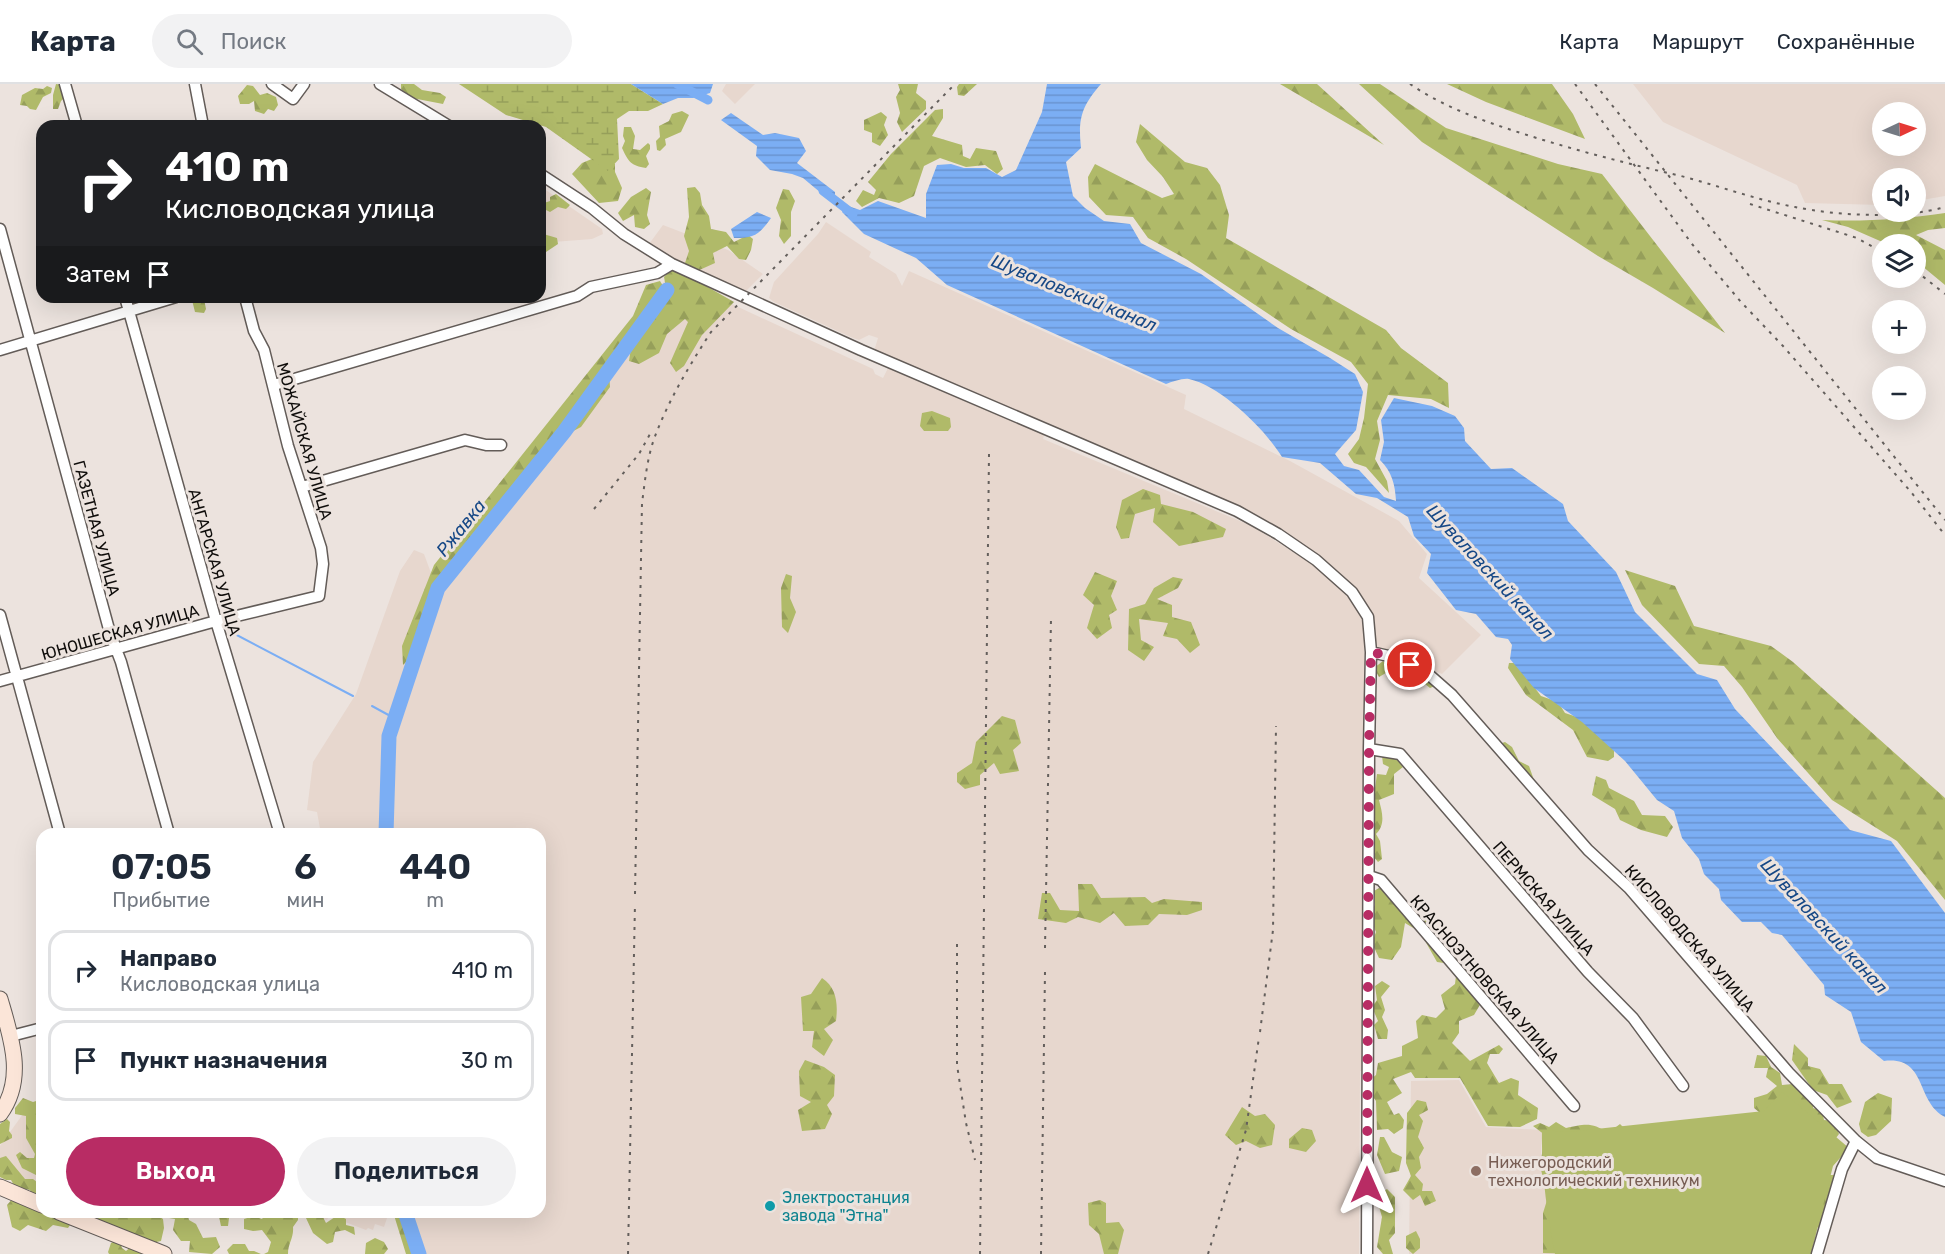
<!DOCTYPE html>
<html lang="ru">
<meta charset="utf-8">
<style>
:root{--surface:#fff;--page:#f2f2f3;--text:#1f2937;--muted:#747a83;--line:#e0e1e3;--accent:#b82c64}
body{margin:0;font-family:Rubik,sans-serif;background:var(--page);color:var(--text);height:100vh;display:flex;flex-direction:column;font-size:22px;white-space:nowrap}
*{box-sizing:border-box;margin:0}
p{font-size:20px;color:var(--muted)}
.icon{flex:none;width:33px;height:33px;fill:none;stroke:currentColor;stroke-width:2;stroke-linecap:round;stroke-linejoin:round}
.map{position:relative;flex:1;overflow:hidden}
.sheet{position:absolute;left:36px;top:744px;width:510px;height:390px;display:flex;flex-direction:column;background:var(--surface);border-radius:18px;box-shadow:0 6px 24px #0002}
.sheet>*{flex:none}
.banner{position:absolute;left:36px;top:36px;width:510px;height:183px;border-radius:18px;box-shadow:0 6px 24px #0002;background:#202124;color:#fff;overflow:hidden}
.needle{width:39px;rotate:86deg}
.controls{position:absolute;left:1872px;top:18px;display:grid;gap:12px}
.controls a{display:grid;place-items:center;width:54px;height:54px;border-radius:50%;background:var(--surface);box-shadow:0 6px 24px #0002;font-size:30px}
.pin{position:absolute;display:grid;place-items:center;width:51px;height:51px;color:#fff;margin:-26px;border:3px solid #fff;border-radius:50%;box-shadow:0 2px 6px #0007}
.me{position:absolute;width:66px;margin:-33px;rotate:0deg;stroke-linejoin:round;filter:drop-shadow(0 0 4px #0008)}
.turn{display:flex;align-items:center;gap:21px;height:126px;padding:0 30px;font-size:27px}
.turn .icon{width:78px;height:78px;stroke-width:2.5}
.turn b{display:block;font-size:42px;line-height:51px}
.then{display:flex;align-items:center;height:57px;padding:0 30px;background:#0003;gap:12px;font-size:22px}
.eta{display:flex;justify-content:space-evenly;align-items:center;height:102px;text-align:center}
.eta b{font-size:36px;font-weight:600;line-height:42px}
.primary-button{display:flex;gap:12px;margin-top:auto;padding:12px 30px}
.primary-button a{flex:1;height:69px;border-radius:36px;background:var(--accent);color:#fff;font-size:24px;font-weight:600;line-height:69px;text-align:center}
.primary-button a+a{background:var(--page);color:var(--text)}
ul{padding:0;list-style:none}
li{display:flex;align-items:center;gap:18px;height:81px;margin:0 12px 9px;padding:0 18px;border:3px solid var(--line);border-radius:18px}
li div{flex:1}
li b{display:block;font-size:22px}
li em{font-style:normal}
header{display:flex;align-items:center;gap:36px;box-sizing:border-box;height:84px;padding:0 30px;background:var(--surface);border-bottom:2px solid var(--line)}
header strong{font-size:28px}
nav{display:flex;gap:33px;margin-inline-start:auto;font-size:21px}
.search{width:420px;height:54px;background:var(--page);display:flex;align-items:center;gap:15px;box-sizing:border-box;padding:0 21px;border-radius:33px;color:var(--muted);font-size:22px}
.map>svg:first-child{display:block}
</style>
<header>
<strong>Карта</strong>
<div class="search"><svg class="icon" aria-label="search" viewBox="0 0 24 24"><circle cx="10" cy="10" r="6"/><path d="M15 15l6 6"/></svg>Поиск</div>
<nav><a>Карта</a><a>Маршрут</a><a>Сохранённые</a></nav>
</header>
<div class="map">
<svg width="1945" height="1170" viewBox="0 0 1945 1170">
<defs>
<pattern id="forest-firs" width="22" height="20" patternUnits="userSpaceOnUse" patternTransform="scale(1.5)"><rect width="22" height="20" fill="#b0ba69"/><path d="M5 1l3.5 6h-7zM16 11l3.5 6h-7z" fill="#969f5a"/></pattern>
<pattern id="wetland-marsh" width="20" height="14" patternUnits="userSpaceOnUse" patternTransform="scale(1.5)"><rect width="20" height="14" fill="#b0ba69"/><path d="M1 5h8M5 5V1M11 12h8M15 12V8" fill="none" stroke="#969f5a"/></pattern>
<pattern id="water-rules" width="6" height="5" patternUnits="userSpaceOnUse" patternTransform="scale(1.5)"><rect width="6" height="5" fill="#7baef4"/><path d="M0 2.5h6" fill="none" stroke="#6994d0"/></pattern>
</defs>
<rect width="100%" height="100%" fill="#ece3de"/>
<path fill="#e7d7ce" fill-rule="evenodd" d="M726,0H755L735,20L722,7Z
M1633,0H1945V112L1916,117V94H1882V121L1805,119L1797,101L1663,38ZM1916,28V62H1882V28Z
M540,102L602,145L603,150L592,155L540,159Z
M826,138L871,168L869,173L896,190L902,202L909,187L1186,311L1184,325L1290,377L1399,437L1427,470L1419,494L1481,551L1442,590L1376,563L1363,518L1265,438L874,267L878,254L869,251L859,256L853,254L774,218L769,214L774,198L818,150Z
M663,141L728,166L763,190L743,210L672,177L649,160Z
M671,189L736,222L873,285L875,290L883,294L888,284L1044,351L1043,355L1252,442L1312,480L1343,506L1355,519L1364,543L1365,987H1360L1359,1170H411L396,1128H540V750H321L317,728L307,726L313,678L356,610L400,487L414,466L424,470L431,489Z
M1459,996L1486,1043L1542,1046L1541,1070L1555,1170H1409L1411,997Z
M42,1018V1104L0,1088V1062L28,1023Z
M303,1128H389L384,1143L375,1140L373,1146L368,1144L366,1146L329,1132L327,1136Z"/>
<path fill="url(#forest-firs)" d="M56,0L63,1L67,11L61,17L58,25H53V11Z
M401,0H414L422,6L440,9L446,13L443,20L412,14L401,5Z
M898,0H918L916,9L926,17V25L902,48L897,38L900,29L896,13L900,6Z
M959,0H977L964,12L958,11L957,3Z
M1280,0H1317L1384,61Z
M1359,0H1380L1446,44L1558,80L1602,90L1725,249L1653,204L1598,172L1422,58Z
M1447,0H1552L1573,30L1585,55L1486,18Z
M247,1L253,2L260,11L267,9L276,13L278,21L274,27L268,25L264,30L255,27L254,17L249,20H240L238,12Z
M47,2L52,4L51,9L43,13L36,26L30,25L27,22L20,21L22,11L35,4L43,5Z
M943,25V34L932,52L962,61L963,72L970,75L976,64L996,67L1003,85L997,90L985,81L966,83L940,74L924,82L914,112L899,119L879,114L862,123L856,117L863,106L874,111L876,106L868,98L891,70L935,26Z
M682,27L689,31L681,48L665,55L666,61L660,67L657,66L656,57L660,53L659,42L669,37L672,30Z
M881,28L887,33L884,41L888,51L880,62L872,58V49L864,46V36Z
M1140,40L1185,78L1207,84L1220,101L1229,131L1226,154L1386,246L1401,264L1448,299L1449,324L1431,315L1388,311L1377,337L1380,356L1375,375L1387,397L1389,409L1366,383L1354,379L1348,370L1359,355L1364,334L1368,300L1351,278L1291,245L1186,175L1148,154L1133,133L1106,131L1089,113L1088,93L1095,80L1162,114L1174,110L1163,93L1147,76L1136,58Z
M624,43H631L635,52L633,65L640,66L648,59L650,61V65L646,72L649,80L646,84C631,82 628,77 622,64L625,57L623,52Z
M604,70L615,80V88L622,104L618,117L599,119L572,90L582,79Z
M695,103L700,109L702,121L709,132L711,145L726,148L734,158L748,151L753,155L751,166L746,176L739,175L727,162L713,169L715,179L695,188L685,179L689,167L684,152L689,133L687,104Z
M646,104L651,108L647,131L650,140L644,145L635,143L634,131L623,137L618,129L631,113Z
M783,105L789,106L795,117L791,128V152L784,160L779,152L781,136L776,124Z
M556,110L570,121L566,125L558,123L550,128L542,124L544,119L550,117V113Z
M1945,129V144L1928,146L1916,151L1945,166V201L1916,177V160H1887L1848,143L1822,136C1864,138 1903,135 1945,129Z
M540,149L557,154L558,160L540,172Z
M678,186L734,218L702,251L684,282L676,288L670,279L688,238L685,235L667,250L659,269L639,280L629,277L631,264L668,215L664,193L669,187Z
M660,197L665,205L664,216L609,287L610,303L581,343L558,355L482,449L436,499L415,569L403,581L402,562L434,481L633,232L646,201Z
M197,213L204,215L206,225L204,229L195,228L192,216Z
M932,327L950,334L951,343L948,347H924L920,342L922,329Z
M1143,405L1160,411L1161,420L1193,428L1226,445L1223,453L1179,462L1153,438L1155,424L1135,430L1129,454L1121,455L1116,443L1122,416Z
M1625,486L1675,502L1694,542L1771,562L1793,578L1945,714V816L1897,757L1832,716L1777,654L1742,603L1724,582L1699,580L1642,521Z
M1095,488L1117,497L1111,512L1117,526L1109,531L1112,544L1097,555L1087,544L1094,521L1083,511Z
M786,490L792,492L790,514L796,528L788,549L782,543L781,504Z
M1173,493L1183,495L1178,504L1157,515L1172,521V533L1191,538L1200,561L1190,569L1177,555L1163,552L1168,539L1139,535L1141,556L1154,563L1144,577L1128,566L1129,525L1145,520L1154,504Z
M1399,574L1442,599L1430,604L1413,590L1402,598L1391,586L1379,593L1374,584L1383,577L1388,582Z
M1509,579H1516L1541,612L1558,618L1565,629L1580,634L1614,665V673L1608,677L1587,673L1573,646L1526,611L1508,584Z
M1002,632L1015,636L1021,659L1013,666L1019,687L1000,690L994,679L980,691V701L965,705L957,698V689L972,679L976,658Z
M1505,658L1512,663L1519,677L1529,682L1534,696L1526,700L1519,695L1516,678L1503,677L1496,669L1499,660Z
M1382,672H1394L1403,683L1394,690V710L1379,716C1382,728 1386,740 1376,750L1380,757L1382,775L1378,778L1373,772V718L1377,690L1386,691L1389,683L1383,680Z
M1596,692L1606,696L1609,704L1634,717L1642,731L1665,732L1673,743L1667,753L1641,746L1620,736L1615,725L1592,711Z
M1078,800H1092L1101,814L1145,813L1152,819L1164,815L1202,818V826L1187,831L1159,830L1148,841L1125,842L1114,829L1100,839L1078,833L1066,839L1038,835L1042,809H1050L1060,826L1079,827Z
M1379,804L1398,811L1404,819L1413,818L1418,831L1430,837L1438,847V857L1448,870L1444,879L1437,878L1420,848L1405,839L1401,863L1392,876L1379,874L1372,859L1376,848C1372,839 1369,830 1375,821L1374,807Z
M1463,884L1469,888L1464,903L1480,907L1484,914L1474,931L1459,937V949L1452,959L1470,977L1499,961L1503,965L1499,970H1490L1487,979L1499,999L1511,994L1519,997L1518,1011L1538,1024L1537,1035L1520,1043L1488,1042L1460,994H1415L1411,988L1393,995L1402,1009L1387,1018L1394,1031L1399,1029L1404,1036L1403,1044L1394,1050L1388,1045L1377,1046L1376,1017L1371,1010V995L1376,991L1378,979L1402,972V962L1418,954L1416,937L1422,931L1436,934L1445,925L1441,911L1455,900L1456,892Z
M822,894C837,904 838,920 836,937L824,945L833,956L824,972L812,963L814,947H803L801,913L811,910Z
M1382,897L1390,902L1381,913L1385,926L1382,933L1388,946L1387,955H1378L1374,941L1378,937L1372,923L1377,916L1375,902Z
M1794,960L1808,974V982L1820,985L1829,1000H1842L1852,1018L1837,1024L1827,1011L1813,1006L1792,976Z
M1757,971L1766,972L1771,983L1780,989L1782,1001L1794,1000L1813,1018V1024L1822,1027L1824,1036L1834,1037L1839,1050L1833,1058L1765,1033L1754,1024V1014L1767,1010L1777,1002L1766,993L1768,984H1754Z
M805,976L824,983L835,991L834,1012L827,1021L832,1030L825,1045L802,1047L798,1026L811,1018L800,1012L799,987Z
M1878,1009L1892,1014L1891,1037L1876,1051L1868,1053L1861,1048L1859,1040L1865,1018Z
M23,1014L33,1018L42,1015V1041L39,1042L42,1053V1088L36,1091L22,1084L16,1071L20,1068L27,1074H34L35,1070L26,1054V1032L15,1030V1024Z
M1417,1016L1426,1018L1428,1026L1419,1031L1423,1037L1418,1053L1424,1064L1419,1073L1421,1084L1415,1091L1423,1100L1422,1107H1432L1436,1117L1425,1122L1420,1111L1413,1116L1403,1106L1411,1092L1406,1079L1407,1029Z
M1242,1023L1255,1032L1265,1030L1275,1041L1272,1061L1260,1064L1246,1057L1236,1061L1225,1051Z
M7,1035L10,1038L9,1047L12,1051V1054L0,1060V1040Z
M1556,1038L1566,1044C1585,1040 1592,1038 1608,1049L1620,1040L1628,1048L1580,1170L1543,1169V1129L1548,1113L1540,1082L1545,1051L1533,1042L1540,1039L1549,1043Z
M1302,1044L1312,1046L1316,1057L1306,1068L1289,1064V1055Z
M1380,1053H1384L1392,1068L1402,1073L1399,1087L1385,1090L1377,1071Z
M6,1072L25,1095H33L42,1102V1115L32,1112L30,1106L15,1103L11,1096H6L0,1093V1074Z
M1829,1091H1834L1820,1145L1814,1141Z
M1387,1105L1395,1113V1149L1389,1156L1393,1170H1383L1377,1163L1382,1133L1376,1112Z
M15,1112L42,1128L66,1133L70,1141L68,1144L53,1141L46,1147L28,1141L20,1147L12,1143L7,1121Z
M1100,1116L1106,1119V1139L1119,1138L1124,1146L1118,1170H1104L1099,1150L1089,1141L1088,1119Z
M98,1128H154L163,1135L164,1144L161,1157L152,1159L98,1136Z
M171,1128H184V1130L188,1132L189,1136L196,1140L203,1154L216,1153L220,1163L212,1170L189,1168L190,1157H181L173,1146L175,1135L169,1134Z
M218,1128H238L236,1133L229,1134L228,1142H221Z
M267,1128L277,1130L298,1128V1136L293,1143C294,1154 288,1159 288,1170H264L268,1168L271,1158L262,1146L253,1147L244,1145V1135L254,1132L262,1135Z
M311,1128L321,1129L326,1139L338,1131L346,1135V1141L354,1143L355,1151L345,1146L335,1148L333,1158L327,1160L313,1149L306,1134Z
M393,1128H407L421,1170H406Z
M1416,1147L1420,1155V1164L1413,1170L1406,1164V1152Z
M375,1154L384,1158L388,1165L384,1170H365L366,1159Z
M119,1155L122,1164L126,1167L133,1161L152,1170H109L108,1168L111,1159Z
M233,1160H245L249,1167H254L261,1170H229L227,1166Z"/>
<path fill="url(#wetland-marsh)" d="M459,0H631L663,20L648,27H629L617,35L619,75L608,87L546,43L506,31Z"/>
<path fill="#b0ba69" d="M1782,1008L1790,1014L1849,1064L1833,1082L1811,1170H1555C1547,1129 1541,1088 1542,1046L1568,1048L1764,1027Z"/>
<path fill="url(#water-rules)" d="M631,0H713L710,9L693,14H678L663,20Z
M1047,0H1101C1081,23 1078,35 1081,64L1066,78L1073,112L1085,124L1104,137L1130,140L1141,159L1201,190L1278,244L1330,274L1355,290L1363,308L1356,346L1335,370L1344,382L1359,386L1384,413L1396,417C1395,400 1392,388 1380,376L1384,358L1381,336L1394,314L1432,322L1455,332L1464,344L1465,357L1491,385L1512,384L1563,420L1568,437L1616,488L1635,528L1697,590L1717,596L1735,625L1850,746L1891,757L1945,829V1033C1915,1018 1928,972 1884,977L1861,958L1851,928L1825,911L1824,901L1782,851L1772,849L1761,838H1742L1721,816L1719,805L1704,790L1699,775L1682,754L1674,727L1657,716L1625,677L1582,638L1534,604L1510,575L1512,561L1508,555L1496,553L1476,530L1456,526L1427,489L1431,470L1414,452L1408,433L1377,414L1356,410L1320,379L1282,373C1265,345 1221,302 1189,295C1182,294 1172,298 1166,300L947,201L916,174L864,150L842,128L845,121L860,126L878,117L926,134V110L937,81L951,80L964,84H986L1002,93L1016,86L1042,28Z
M731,29L763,51L775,49L799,54L806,67L797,79L835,108V114H827L803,94L792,90L770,86L756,72L757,62L721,36Z
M757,128L771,134C759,151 754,154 734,154L731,145Z"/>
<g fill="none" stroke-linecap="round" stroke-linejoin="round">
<path stroke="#7baef4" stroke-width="2" d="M231,548L353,612
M372,622L394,634"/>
<path stroke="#7baef4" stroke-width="9" d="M677,0L708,16
M823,107L853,130"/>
<path stroke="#7baef4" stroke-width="15" d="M386,750L389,652L438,504L564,348L667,206
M405,1128L419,1170"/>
<defs>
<path id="street" d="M65,0L77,42
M195,0L203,42
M272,0L293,15L304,0
M380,0L449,42
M540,90L592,124L624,150L672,180L861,266L1237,427L1278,450L1316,476L1352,508L1368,533L1371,568L1369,665L1367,1170
M0,145L110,549L121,578L169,750
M125,213L216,537L280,750
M0,266L176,213
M274,301L577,212L591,203L657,189L672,180
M302,403L465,356L486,361H501
M0,531L60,750
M1371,568L1393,573L1427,589L1452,611L1588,766L1629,804L1789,989L1856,1057L1877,1074L1945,1097
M0,597L216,537L319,512L323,480L321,464L288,362L264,266L254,247L245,213
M1369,665L1400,670L1588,888L1633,934L1683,1002
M1369,792L1381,796L1574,1022
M11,952L42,944
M1817,1170L1842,1085L1856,1057"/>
<path id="secondary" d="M0,915C11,953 26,995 0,1030
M0,1103L42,1121
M59,1128L164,1170"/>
</defs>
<use href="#street" stroke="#635c58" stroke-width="13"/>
<use href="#secondary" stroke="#635c58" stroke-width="17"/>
<use href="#street" stroke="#fff" stroke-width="10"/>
<use href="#secondary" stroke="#fbe5d8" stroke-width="15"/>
<path stroke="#645f5c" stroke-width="2" stroke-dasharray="3 6" stroke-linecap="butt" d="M1410,0C1445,24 1486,38 1527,51C1578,67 1629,80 1681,92C1719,102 1757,116 1795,123C1838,132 1903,135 1945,123
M1575,0L1692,160L1741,218L1783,262L1911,408L1945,451
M1595,0L1945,436
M1750,120L1857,154L1882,168
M1916,187L1945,210
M594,425L639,370L650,350
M635,810L642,419C645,397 647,375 654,355C668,317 689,282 711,248L955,0
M984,814L989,370
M957,860V981L966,1039L975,1076
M1045,864L1051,535
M1260,948L1273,846L1276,642
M628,1170L635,819
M980,1170L984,823
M1041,1170L1045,888
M1208,1170L1246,1046L1259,953"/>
</g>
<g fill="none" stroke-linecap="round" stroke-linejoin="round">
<path stroke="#b82c64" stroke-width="10" stroke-dasharray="0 18" d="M1367,1101L1369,664L1371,568L1393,573L1410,581"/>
</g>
<circle fill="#8d6e63" stroke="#ece3de" stroke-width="2" cx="1476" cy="1087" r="6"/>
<circle fill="#0f9aa8" stroke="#ece3de" stroke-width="2" cx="770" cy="1122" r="6"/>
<g text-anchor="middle" stroke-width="6" stroke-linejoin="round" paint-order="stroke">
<g font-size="16" fill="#0f0d0b" stroke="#ece3de">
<text transform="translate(305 357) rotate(74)" y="6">МОЖАЙСКАЯ УЛИЦА</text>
<text transform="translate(97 444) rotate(75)" y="6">ГАЗЕТНАЯ УЛИЦА</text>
<text transform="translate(215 478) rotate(74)" y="6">АНГАРСКАЯ УЛИЦА</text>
<text transform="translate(120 548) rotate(-16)" y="6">ЮНОШЕСКАЯ УЛИЦА</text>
<text transform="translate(1544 814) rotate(49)" y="6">ПЕРМСКАЯ УЛИЦА</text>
<text transform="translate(1690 854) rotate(49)" y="6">КИСЛОВОДСКАЯ УЛИЦА</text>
<text transform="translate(1485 895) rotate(49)" y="6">КРАСНОЭТНОВСКАЯ УЛИЦА</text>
</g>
<g font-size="16" fill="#785e54" stroke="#ece3de" text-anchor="start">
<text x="1488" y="1084">Нижегородский<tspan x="1488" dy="18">технологический техникум</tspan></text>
</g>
<g font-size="16" fill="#0d838f" stroke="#ece3de" text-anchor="start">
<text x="782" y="1119">Электростанция<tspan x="782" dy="18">завода "Этна"</tspan></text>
</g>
<g font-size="18" font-style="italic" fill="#164886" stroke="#ece3de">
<text transform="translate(1074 209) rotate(22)" y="6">Шуваловский канал</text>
<text transform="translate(461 444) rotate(-51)" y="6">Ржавка</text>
<text transform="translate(1490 488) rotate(47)" y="6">Шуваловский канал</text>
<text transform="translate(1824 842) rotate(47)" y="6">Шуваловский канал</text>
</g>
</g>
</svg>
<div class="controls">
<a><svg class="needle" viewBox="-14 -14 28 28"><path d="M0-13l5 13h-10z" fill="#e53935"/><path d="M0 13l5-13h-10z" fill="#747a83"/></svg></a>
<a><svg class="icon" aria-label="sound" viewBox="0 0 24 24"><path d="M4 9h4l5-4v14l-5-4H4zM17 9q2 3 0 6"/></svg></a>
<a><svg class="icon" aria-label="layers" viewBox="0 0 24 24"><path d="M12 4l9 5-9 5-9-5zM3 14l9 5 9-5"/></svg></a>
<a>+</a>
<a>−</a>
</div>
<div class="pin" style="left:1410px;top:581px;background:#d93025"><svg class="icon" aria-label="arrive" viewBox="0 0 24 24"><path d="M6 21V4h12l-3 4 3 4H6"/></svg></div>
<svg class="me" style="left:1367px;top:1101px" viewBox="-20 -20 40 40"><path d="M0-17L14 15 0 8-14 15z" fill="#b82c64" stroke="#fff" stroke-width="4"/></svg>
<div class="banner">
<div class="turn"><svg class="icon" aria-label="right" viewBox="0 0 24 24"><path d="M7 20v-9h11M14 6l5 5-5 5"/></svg><div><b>410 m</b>Кисловодская улица</div></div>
<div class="then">Затем<svg class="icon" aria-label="arrive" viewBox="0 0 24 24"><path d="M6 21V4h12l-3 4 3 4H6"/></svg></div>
</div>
<section class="sheet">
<div class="eta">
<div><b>07:05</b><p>Прибытие</p></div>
<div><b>6</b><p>мин</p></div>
<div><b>440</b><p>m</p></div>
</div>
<ul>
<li><svg class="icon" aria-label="right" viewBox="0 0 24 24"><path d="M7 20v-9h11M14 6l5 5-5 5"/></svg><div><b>Направо</b><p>Кисловодская улица</p></div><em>410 m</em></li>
<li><svg class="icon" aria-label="arrive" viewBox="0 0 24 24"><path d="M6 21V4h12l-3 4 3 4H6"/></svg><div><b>Пункт назначения</b></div><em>30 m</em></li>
</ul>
<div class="primary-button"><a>Выход</a><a>Поделиться</a></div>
</section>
</div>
